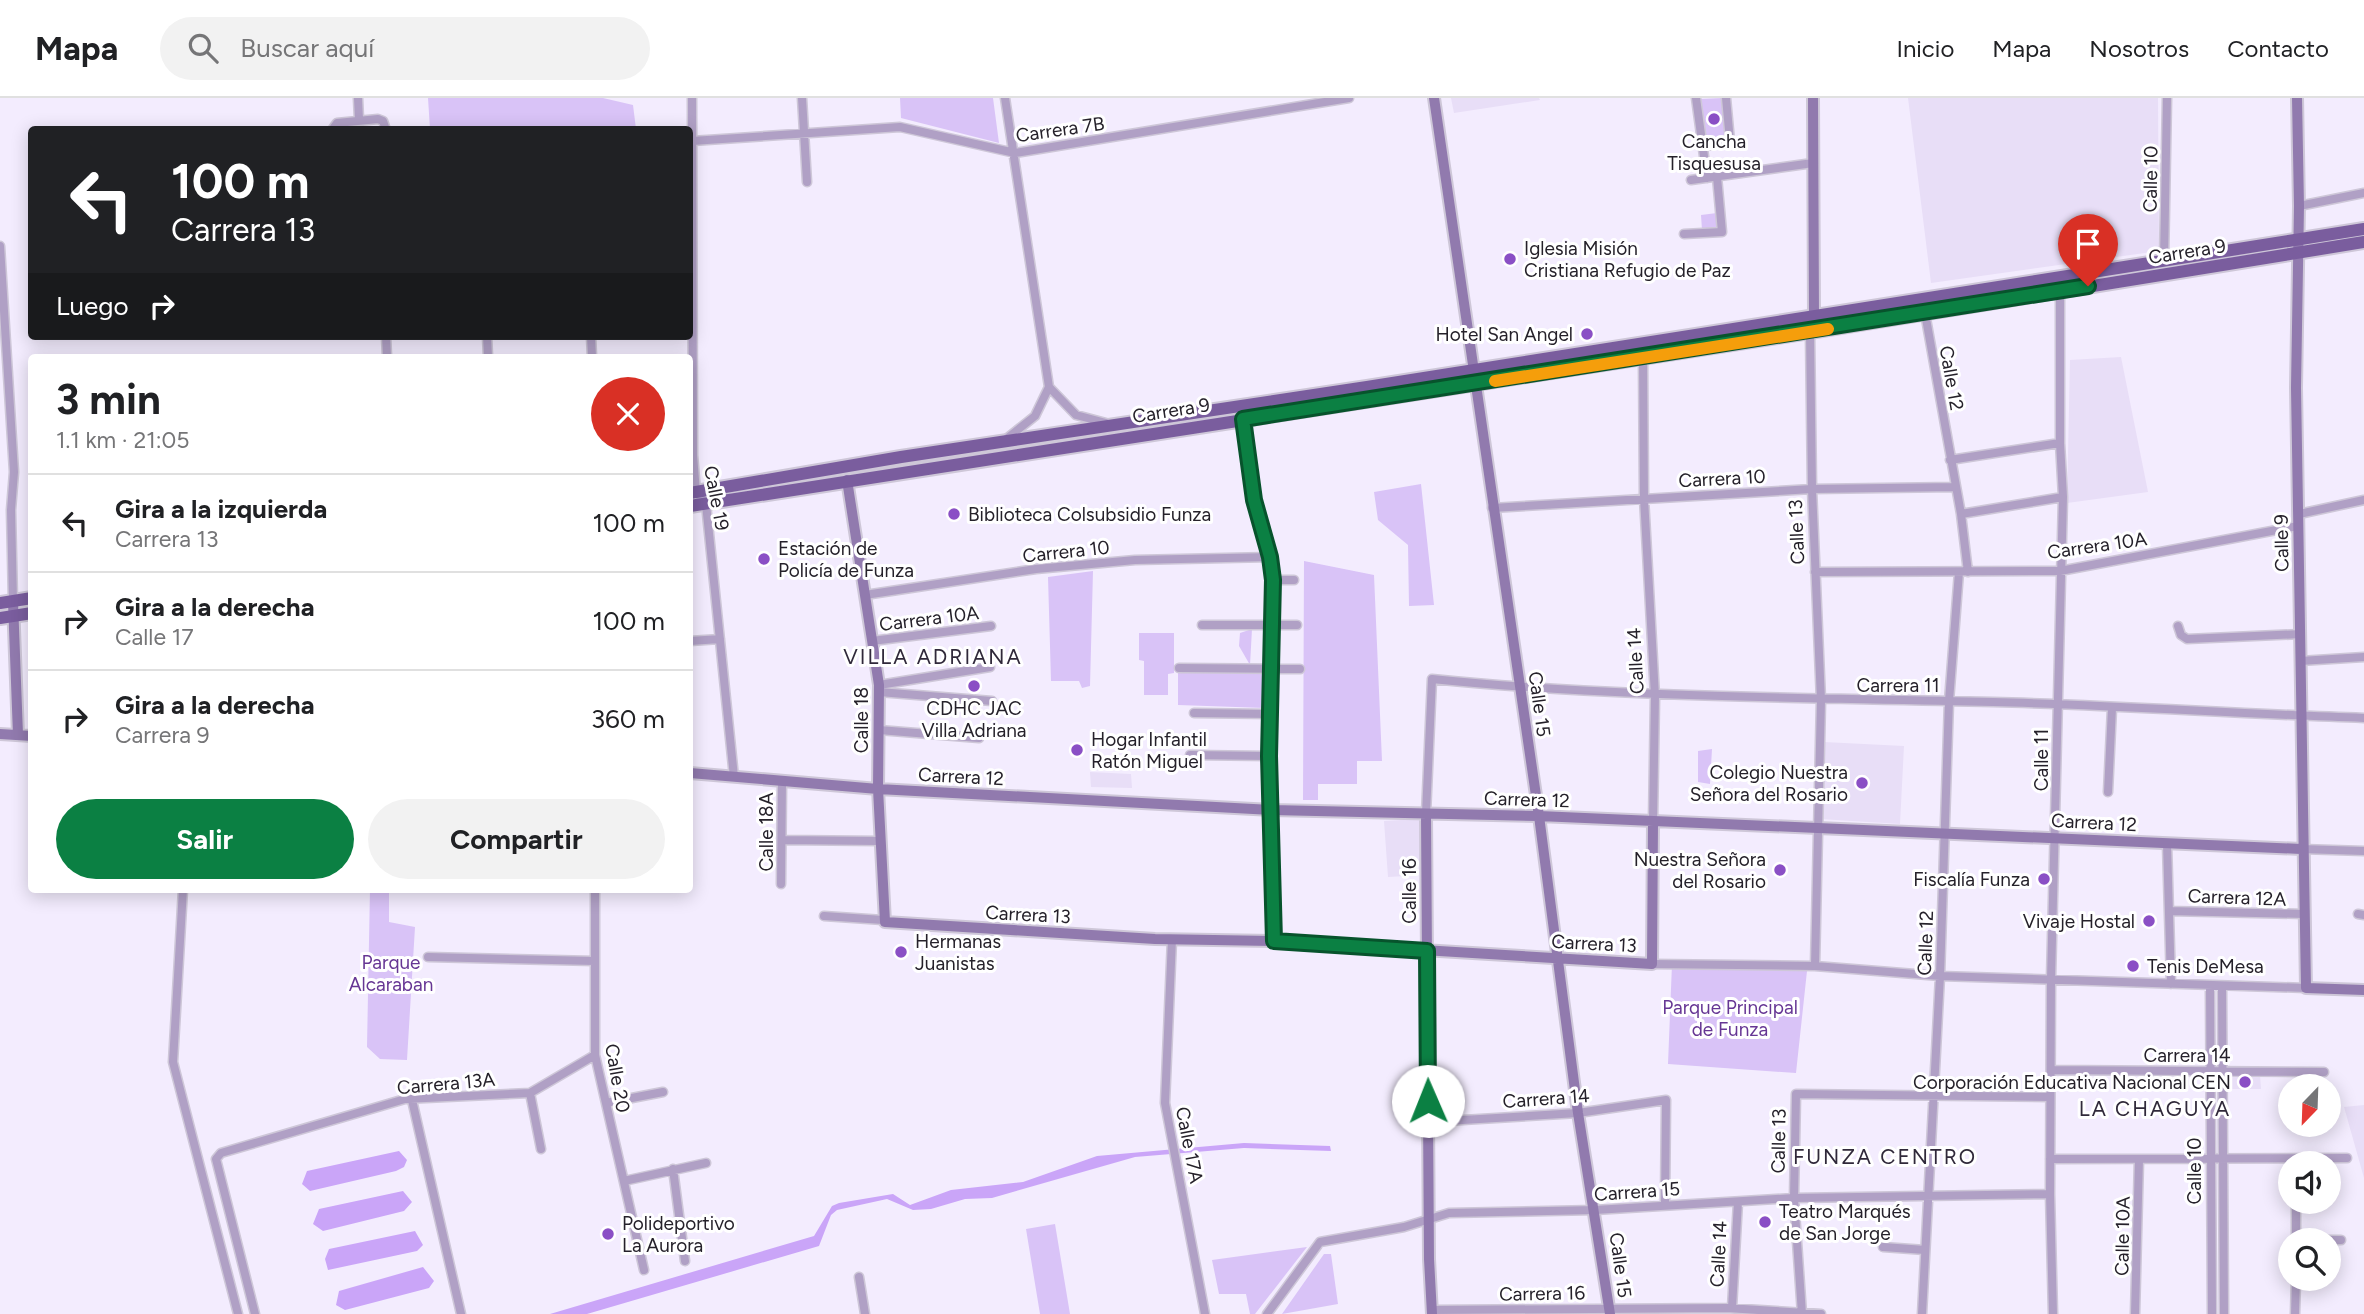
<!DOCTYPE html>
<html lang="es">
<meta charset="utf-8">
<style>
:root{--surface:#fff;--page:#f2f2f2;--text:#202124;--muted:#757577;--line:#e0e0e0;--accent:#0b8043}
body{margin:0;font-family:Figtree,sans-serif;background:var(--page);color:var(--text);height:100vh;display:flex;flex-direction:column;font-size:26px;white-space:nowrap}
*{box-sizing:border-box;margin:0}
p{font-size:23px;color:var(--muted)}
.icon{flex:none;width:38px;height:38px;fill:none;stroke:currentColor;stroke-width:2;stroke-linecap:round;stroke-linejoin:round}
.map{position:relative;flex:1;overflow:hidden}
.side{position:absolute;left:28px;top:256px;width:665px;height:539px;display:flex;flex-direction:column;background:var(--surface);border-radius:7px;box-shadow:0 4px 18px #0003}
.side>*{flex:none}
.top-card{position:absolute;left:28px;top:28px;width:665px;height:214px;border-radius:7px;box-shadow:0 4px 18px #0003;background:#202124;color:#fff;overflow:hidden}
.needle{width:46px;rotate:203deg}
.tools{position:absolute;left:2278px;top:976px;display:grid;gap:14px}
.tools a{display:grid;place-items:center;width:63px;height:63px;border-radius:50%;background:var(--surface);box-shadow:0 4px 18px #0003;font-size:35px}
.pin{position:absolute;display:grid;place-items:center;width:60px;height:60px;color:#fff;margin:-72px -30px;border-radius:50% 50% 50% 0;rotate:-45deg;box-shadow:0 0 7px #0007}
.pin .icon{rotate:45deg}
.me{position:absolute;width:77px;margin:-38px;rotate:359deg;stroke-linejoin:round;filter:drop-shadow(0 0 5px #0008)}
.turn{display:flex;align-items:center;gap:24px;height:147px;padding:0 28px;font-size:32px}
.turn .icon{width:91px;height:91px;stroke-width:2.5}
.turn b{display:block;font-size:49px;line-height:60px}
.then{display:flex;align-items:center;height:66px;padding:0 28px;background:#0003;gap:14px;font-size:26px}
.round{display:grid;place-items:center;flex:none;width:74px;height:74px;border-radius:37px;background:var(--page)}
.head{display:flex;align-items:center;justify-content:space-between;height:119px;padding:0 28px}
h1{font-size:42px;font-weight:700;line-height:52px}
.cta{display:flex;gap:14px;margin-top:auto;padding:14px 28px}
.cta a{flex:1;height:80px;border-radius:42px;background:var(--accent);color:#fff;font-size:28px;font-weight:700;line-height:80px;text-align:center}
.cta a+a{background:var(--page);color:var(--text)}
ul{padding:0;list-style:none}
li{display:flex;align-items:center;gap:21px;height:98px;padding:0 28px;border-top:2px solid var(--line)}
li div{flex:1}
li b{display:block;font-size:26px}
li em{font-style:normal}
header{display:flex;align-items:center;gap:42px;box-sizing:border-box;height:98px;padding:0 35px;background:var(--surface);border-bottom:2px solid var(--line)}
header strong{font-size:33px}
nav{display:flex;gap:38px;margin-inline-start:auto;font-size:24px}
.search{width:490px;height:63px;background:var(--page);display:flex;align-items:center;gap:18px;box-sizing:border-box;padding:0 24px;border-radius:38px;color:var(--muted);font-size:26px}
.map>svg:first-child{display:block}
</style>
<header>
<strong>Mapa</strong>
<div class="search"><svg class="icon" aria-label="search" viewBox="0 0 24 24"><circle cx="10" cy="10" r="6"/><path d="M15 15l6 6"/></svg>Buscar aquí</div>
<nav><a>Inicio</a><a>Mapa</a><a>Nosotros</a><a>Contacto</a></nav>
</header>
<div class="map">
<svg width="2364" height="1216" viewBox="0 0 2364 1216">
<rect width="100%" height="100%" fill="#f3ecfe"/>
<path fill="#e8def7" d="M1451,0H1539L1540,2L1454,15Z
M1908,0H2158L2159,153L1931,185Z
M2121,259L2148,394L2067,405L2070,262Z
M1824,644L1904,648L1900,726L1820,721Z
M1090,674L1131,676L1132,690L1091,689Z
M1419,721L1422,763L1405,764V778L1388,779L1384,723Z
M2229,977H2260L2261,991H2229Z
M2364,1007V1080L2344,1009Z"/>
<path fill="#d9c3f7" d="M428,0H603L633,7L636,31H430Z
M900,0H993L999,45L901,20Z
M1723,0L1729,40L1705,44L1699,1Z
M1717,115L1719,130L1702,132L1701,117Z
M1421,386L1434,507L1409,508L1408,447L1378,422L1374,394Z
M1304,463L1374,477L1382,663H1357V686H1318V702H1303Z
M1093,473L1090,588L1082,590L1079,583H1051L1048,479Z
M1252,531L1250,567L1239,548L1240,535Z
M1139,535H1174V575L1168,576V597H1144V563L1139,562Z
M1178,573L1265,576V610L1178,607Z
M1712,651L1710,686L1698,684V653Z
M370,791H389V824L415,829L407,962L380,961L367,949Z
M1672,866L1807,873L1796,975L1668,966Z
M1055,1126L1070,1216H1040L1026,1131Z
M1307,1149L1255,1216H1250L1246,1196H1219L1212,1162Z
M1324,1156H1331L1338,1206L1282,1216Z"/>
<path fill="#caa5f8" d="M1244,1045L1330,1048L1331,1053L1244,1050L1135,1059L992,1100L965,1101L931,1111L913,1112L887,1101L837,1112L831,1117L819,1148L587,1216H550L814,1138L832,1108L839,1105L893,1096L910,1107L951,1092L1023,1084L1097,1058Z
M399,1053L407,1062L404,1069L396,1073L310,1093L302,1086L307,1073Z
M403,1093L412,1104L404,1113L323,1133L313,1126L319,1111Z
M415,1133L423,1147L417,1153L328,1172L325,1161L329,1151Z
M423,1169L434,1183L429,1190L345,1212L336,1207L339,1193Z"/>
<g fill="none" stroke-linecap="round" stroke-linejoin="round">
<defs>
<path id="street" d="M358,0L359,22
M692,0L693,357L696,394L706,406L734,679
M802,0L807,84
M1005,0L1049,289L1076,317L1106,325
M1696,0L1707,80
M332,32L337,25L378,21L383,23L386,32
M692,43L900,29L1015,55L1349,0
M1703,49L1730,43L1726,0
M1691,82L1813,65
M2299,108L2364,95
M1684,136L1722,134L1717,79
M0,148L14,374L11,412L13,504
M2164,163L2167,0
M1925,215L1961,416L1968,474
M1810,234L1812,391L1821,602L1815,868
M386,238L387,259
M487,238L488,259
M591,238L592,259
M1643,258L1644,400L1655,598L1653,724
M1243,321L1254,402L1271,459L1273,482L1269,658L1274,843
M1005,342L1035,318L1049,289
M1950,362L2060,345
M1492,410L1812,391L1954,389
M1961,416L2063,399
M2299,416L2364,402
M1815,474L2060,473L2298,428
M1273,482H1294
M865,497L1036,471L1135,462L1271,459
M1202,527H1297
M2178,528L2181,537L2187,541L2301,536
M690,543L720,541
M872,543L991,528
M2300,563L2364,559
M1179,570L1300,571
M879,587L990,569
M879,594L992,603
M1194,615L1271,616
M879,632L979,640
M1190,657L1269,658
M2108,694L2112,610
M1426,716L1432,581C1618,600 1805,599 1993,604C2117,607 2240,616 2364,620
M782,742L881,743
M2167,746L2171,886
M2301,751L2364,753
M781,786L782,683
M183,791L173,964L238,1216
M595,791V957L644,1172
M2169,813L2304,816
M2358,816L2364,817
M824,818L883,822
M1172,841L1165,1005L1205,1216
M428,859L595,863
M1652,866L1815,868L1940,878L2306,890
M2210,888L2212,1216
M2222,888L2224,1216
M2051,972L2324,974
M530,995L541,1051
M412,1002L461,1216
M606,1005L663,994
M1429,1024L1578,1015L1666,1002L1665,1106
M2050,1061L2347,1060
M673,1071L685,1163
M624,1083L706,1065
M2296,1104V1143
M2296,1142H2341
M1883,1149L1925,1152
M859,1179L865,1216
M1732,1210L1738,1104
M1433,1212L1727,1210L1821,1216
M255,1216L216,1061L221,1055L405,1001L530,995L595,957
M1267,1216L1320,1144L1404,1129L1449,1115L1595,1112L1794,1100L2050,1096
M1802,1216L1794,1100L1796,996L2050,999
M1922,1216L1940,878L1949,603L1959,474
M2053,1216L2050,1096L2051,881L2063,399L2060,345V193
M2135,1216L2139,1061
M2295,1216L2296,1181"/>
<path id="secondary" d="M1434,0L1539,718L1578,1015L1610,1216
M2297,0L2299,108L2296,290L2306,890L2364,892
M1810,234L1814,219L1813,0
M847,382L879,587L878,691L885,824L1155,841L1274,843L1652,866L1653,724
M13,504L18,637
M0,636L32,638
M690,675L878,691L1272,712L1539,718L2301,751
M1426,716L1429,1161L1432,1216"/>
<path id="primary" d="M690,395L901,359L1367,289L2364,131
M690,408L1810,234L2364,144
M0,505L32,500
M0,520L32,515"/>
</defs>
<use href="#street" stroke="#cec7d8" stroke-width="11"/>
<use href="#secondary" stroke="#cec7d8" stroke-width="14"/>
<use href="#primary" stroke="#cec7d8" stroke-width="16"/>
<use href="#street" stroke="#b0a0c5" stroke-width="8"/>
<use href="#secondary" stroke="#917aae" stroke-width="10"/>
<use href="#primary" stroke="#7a5d9e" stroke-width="12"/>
</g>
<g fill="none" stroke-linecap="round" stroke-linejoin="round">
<defs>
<path id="route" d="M1428,1003L1427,853L1274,843L1269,658L1273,482L1270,459L1254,402L1243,321L2088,188"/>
</defs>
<use href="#route" stroke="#07532c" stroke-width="18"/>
<use href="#route" stroke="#0b8043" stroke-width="12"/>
<path stroke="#f59e0b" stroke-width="12" d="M1495,283L1828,231"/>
</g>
<g fill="#8a4fc5" stroke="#fff" stroke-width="2.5">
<circle cx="1714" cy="21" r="7"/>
<circle cx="1510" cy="161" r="7"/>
<circle cx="1587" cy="236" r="7"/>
<circle cx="954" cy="416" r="7"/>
<circle cx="764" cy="461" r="7"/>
<circle cx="974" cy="588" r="7"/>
<circle cx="1077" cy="652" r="7"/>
<circle cx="1862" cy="685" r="7"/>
<circle cx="1780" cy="772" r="7"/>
<circle cx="2044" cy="781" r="7"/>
<circle cx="2149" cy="823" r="7"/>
<circle cx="901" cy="854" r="7"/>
<circle cx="2133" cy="868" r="7"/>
<circle cx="2245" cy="984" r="7"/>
<circle cx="1765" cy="1124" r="7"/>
<circle cx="608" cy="1136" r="7"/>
</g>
<g text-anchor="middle" stroke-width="6" stroke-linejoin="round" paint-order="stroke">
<g font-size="19" fill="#25212a" stroke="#fff">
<text transform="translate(1060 31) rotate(-8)" y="7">Carrera 7B</text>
<text transform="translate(2150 81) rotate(-89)" y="7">Calle 10</text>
<text transform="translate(2187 153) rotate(-9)" y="7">Carrera 9</text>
<text transform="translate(1952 280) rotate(80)" y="7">Calle 12</text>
<text transform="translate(1171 312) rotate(-9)" y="7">Carrera 9</text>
<text transform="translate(1722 380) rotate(-3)" y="7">Carrera 10</text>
<text transform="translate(717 400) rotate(79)" y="7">Calle 19</text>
<text transform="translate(1796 434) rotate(-92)" y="7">Calle 13</text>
<text transform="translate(2281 445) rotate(-91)" y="7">Calle 9</text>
<text transform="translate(2097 447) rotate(-8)" y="7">Carrera 10A</text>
<text transform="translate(1066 453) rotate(-6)" y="7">Carrera 10</text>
<text transform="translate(929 520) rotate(-7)" y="7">Carrera 10A</text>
<text transform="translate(1635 563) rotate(-93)" y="7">Calle 14</text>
<text x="1898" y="594">Carrera 11</text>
<text transform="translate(1540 606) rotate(82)" y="7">Calle 15</text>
<text transform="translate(861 622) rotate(-90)" y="7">Calle 18</text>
<text transform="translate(2041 662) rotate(-90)" y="7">Calle 11</text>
<text transform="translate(961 678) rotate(3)" y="7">Carrera 12</text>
<text transform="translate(1527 701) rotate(2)" y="7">Carrera 12</text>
<text transform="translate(2094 724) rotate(3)" y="7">Carrera 12</text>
<text transform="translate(766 734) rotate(-90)" y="7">Calle 18A</text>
<text transform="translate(1409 793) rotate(-90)" y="7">Calle 16</text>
<text transform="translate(2237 799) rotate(2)" y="7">Carrera 12A</text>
<text transform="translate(1028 816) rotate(3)" y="7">Carrera 13</text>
<text transform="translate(1594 845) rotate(3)" y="7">Carrera 13</text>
<text transform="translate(1925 845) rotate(-88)" y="7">Calle 12</text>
<text x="2187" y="964">Carrera 14</text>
<text transform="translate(618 980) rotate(80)" y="7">Calle 20</text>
<text transform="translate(446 985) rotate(-5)" y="7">Carrera 13A</text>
<text transform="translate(1546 1000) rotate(-4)" y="7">Carrera 14</text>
<text transform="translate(1778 1043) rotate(-89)" y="7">Calle 13</text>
<text transform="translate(1190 1047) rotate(79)" y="7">Calle 17A</text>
<text transform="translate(2194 1073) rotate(-90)" y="7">Calle 10</text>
<text transform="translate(1637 1093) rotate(-4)" y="7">Carrera 15</text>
<text transform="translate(2122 1138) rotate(-89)" y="7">Calle 10A</text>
<text transform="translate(1718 1156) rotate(-87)" y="7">Calle 14</text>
<text transform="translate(1621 1167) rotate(82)" y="7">Calle 15</text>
<text transform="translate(1542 1195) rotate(-1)" y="7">Carrera 16</text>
</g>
<g font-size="19" fill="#25212a" stroke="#fff" text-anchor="start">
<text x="1714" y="50" text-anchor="middle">Cancha<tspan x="1714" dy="22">Tisquesusa</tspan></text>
<text x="1524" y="157">Iglesia Misión<tspan x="1524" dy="22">Cristiana Refugio de Paz</tspan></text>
<text x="1573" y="243" text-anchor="end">Hotel San Angel</text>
<text x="968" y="423">Biblioteca Colsubsidio Funza</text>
<text x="778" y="457">Estación de<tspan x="778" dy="22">Policía de Funza</tspan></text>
<text x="974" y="617" text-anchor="middle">CDHC JAC<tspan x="974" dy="22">Villa Adriana</tspan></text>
<text x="1091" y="648">Hogar Infantil<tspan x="1091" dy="22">Ratón Miguel</tspan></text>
<text x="1848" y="681" text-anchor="end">Colegio Nuestra<tspan x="1848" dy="22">Señora del Rosario</tspan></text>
<text x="1766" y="768" text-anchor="end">Nuestra Señora<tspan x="1766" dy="22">del Rosario</tspan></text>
<text x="2030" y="788" text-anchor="end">Fiscalía Funza</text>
<text x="2135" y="830" text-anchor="end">Vivaje Hostal</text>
<text x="915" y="850">Hermanas<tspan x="915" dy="22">Juanistas</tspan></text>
<text x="2147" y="875">Tenis DeMesa</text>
<text x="2231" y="991" text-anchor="end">Corporación Educativa Nacional CEN</text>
<text x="1779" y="1120">Teatro Marqués<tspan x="1779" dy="22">de San Jorge</tspan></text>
<text x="622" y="1132">Polideportivo<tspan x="622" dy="22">La Aurora</tspan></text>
</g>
<g font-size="19" fill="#663694" stroke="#fff">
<text x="391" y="871">Parque<tspan x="391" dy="22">Alcaraban</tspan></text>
<text x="1730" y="916">Parque Principal<tspan x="1730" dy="22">de Funza</tspan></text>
</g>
<g font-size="21" letter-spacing="2" fill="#30293a" stroke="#fff">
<text x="933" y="566">VILLA ADRIANA</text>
<text x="2155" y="1018">LA CHAGUYA</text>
<text x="1885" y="1066">FUNZA CENTRO</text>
</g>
</g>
</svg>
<div class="tools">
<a><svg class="needle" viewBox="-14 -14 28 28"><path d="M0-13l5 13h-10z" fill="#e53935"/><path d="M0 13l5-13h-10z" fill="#757577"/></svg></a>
<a><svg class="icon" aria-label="sound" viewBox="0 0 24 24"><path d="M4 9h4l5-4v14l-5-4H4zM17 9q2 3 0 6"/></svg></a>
<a><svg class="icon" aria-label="search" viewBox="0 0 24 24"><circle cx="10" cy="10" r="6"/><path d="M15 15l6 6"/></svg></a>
</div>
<div class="pin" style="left:2088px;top:188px;background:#d93025"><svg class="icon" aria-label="arrive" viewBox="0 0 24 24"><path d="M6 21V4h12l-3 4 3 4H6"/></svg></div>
<svg class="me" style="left:1428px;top:1003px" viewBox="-20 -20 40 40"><circle r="19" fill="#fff"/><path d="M0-13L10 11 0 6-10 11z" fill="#0b8043"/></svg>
<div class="top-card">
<div class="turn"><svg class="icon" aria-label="left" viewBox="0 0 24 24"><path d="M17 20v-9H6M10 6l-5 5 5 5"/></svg><div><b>100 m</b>Carrera 13</div></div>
<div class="then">Luego<svg class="icon" aria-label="right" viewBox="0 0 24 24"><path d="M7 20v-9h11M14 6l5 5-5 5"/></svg></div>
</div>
<section class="side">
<div class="head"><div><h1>3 min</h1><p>1.1 km · 21:05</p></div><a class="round" style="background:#d93025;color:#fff"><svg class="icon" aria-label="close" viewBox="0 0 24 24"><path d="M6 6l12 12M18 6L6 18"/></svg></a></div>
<ul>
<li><svg class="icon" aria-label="left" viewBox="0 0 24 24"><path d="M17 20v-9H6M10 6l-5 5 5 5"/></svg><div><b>Gira a la izquierda</b><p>Carrera 13</p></div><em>100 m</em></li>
<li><svg class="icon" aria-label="right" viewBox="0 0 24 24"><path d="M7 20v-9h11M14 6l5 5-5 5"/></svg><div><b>Gira a la derecha</b><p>Calle 17</p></div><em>100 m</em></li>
<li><svg class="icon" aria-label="right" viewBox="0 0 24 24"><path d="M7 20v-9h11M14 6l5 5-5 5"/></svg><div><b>Gira a la derecha</b><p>Carrera 9</p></div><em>360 m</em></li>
</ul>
<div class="cta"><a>Salir</a><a>Compartir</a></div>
</section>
</div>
